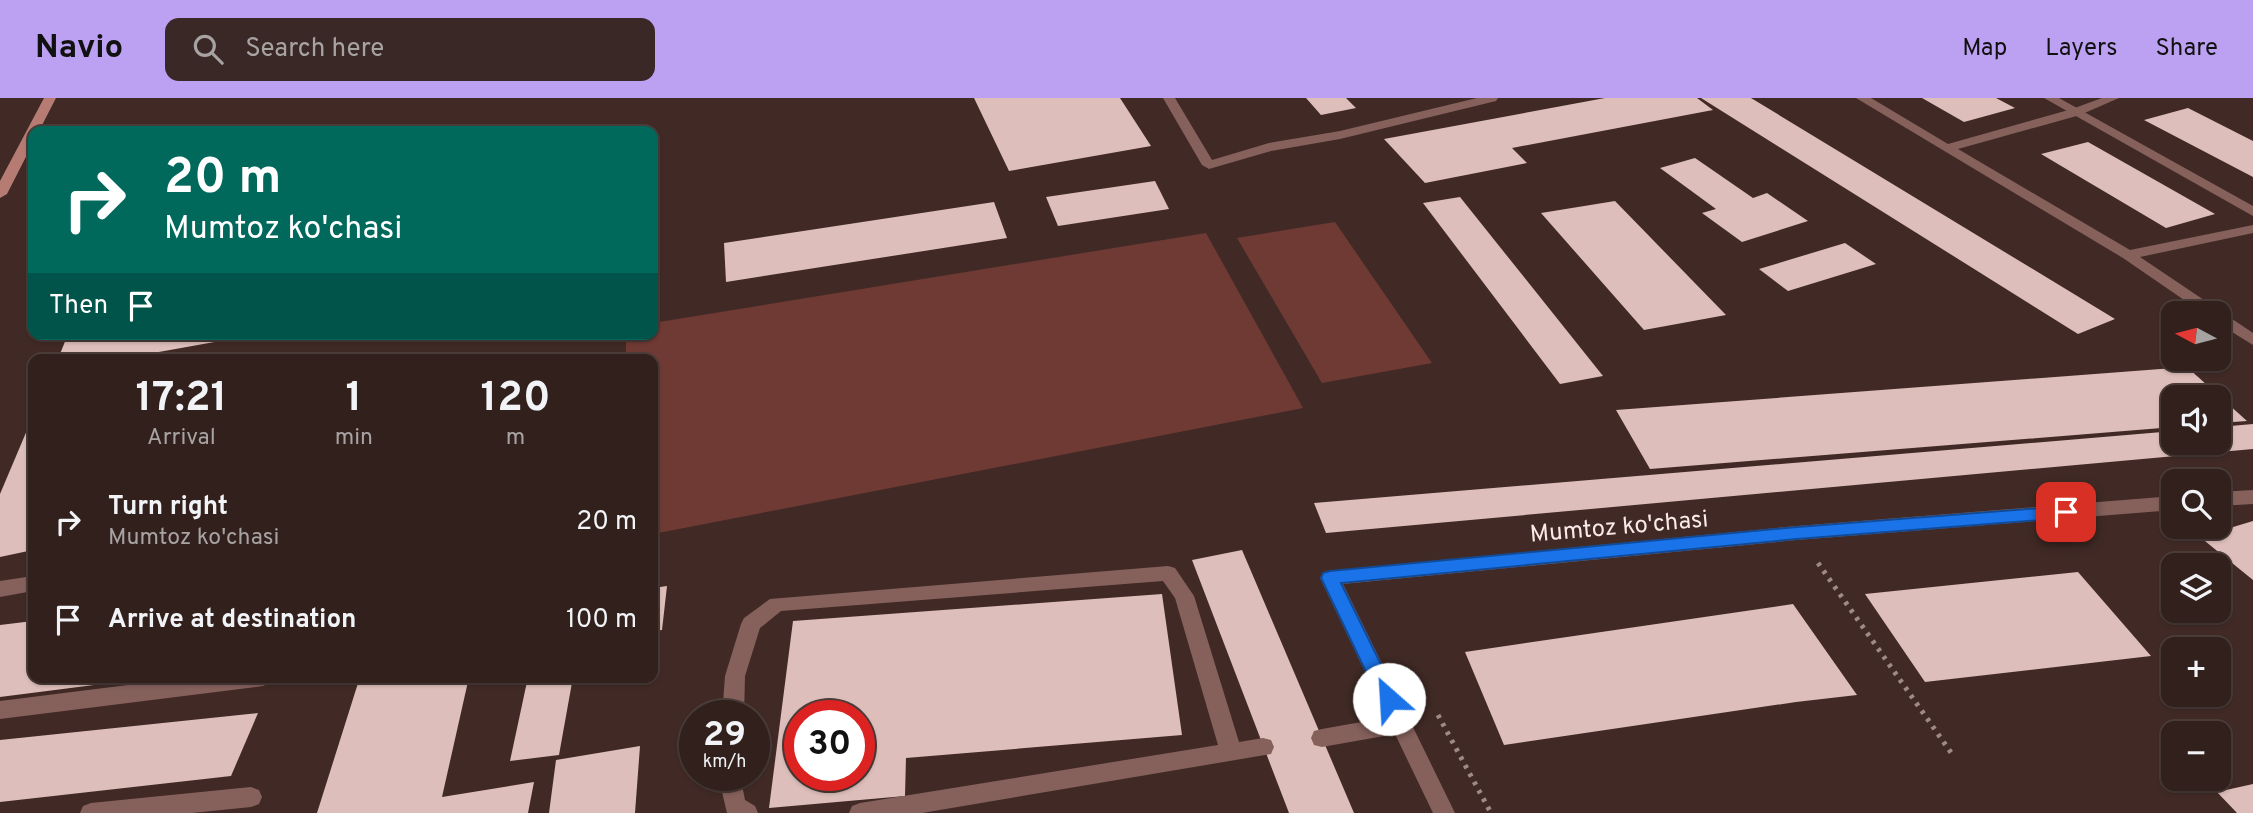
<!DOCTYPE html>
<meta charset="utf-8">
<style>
:root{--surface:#31201c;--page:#392825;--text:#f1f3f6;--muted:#a8a3a3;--line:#4c3e3b;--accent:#bca0f2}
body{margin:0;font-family:Overpass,sans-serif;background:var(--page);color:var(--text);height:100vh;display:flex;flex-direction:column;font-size:26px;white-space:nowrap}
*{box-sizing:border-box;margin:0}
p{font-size:23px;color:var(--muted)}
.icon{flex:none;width:38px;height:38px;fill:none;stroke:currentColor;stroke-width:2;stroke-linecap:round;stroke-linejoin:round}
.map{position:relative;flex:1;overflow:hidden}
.side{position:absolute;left:28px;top:256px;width:630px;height:329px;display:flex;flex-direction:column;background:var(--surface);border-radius:14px;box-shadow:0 2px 5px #0004,0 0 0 2px var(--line)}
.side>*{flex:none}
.hud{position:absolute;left:28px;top:28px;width:630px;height:214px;border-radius:14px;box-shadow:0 2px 5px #0004,0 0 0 2px var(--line);background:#00695c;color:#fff;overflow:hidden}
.needle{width:46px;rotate:277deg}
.controls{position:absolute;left:2161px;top:203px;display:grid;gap:14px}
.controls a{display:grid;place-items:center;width:70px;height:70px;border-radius:14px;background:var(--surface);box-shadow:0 2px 5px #0004,0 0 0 2px var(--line);font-size:35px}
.speed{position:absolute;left:679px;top:602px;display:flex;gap:14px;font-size:35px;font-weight:700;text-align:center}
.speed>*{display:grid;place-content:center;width:91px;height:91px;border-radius:50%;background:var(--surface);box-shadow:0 2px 5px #0004,0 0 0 2px var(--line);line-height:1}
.speed small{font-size:18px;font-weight:400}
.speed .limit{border:10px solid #d22;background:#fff;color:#111}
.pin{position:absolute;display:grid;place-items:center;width:60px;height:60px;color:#fff;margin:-30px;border-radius:14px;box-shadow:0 4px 10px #0006}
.me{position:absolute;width:77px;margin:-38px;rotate:334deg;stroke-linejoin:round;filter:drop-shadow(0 0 5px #0008)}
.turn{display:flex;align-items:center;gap:24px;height:147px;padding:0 21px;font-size:32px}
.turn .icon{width:91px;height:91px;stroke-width:2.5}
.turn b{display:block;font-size:49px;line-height:60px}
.then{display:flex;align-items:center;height:66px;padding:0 21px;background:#0003;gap:14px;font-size:26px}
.eta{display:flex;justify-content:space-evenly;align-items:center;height:119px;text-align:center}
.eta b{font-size:42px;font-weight:700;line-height:49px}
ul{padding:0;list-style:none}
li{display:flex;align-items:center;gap:21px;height:98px;padding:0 21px}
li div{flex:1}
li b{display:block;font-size:26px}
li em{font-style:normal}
header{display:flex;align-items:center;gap:42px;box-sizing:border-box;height:98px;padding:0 35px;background:var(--accent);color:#111}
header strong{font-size:33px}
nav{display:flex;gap:38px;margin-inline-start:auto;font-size:24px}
.search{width:490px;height:63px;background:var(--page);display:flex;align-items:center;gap:18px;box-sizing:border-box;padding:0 24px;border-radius:14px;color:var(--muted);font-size:26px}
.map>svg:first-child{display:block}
</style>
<header>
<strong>Navio</strong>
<div class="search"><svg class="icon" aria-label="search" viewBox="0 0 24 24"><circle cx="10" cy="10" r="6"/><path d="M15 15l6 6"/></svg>Search here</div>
<nav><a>Map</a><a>Layers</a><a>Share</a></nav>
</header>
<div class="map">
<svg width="2253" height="715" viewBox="0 0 2253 715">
<rect width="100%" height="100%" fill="#412a26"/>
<path fill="#6f3a34" d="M1335,124L1432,265L1322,285L1237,140Z
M1206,135L1303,310L653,436V261H626V236H653V225Z"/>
<path fill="#ddbeba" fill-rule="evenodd" d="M974,0H1120L1151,48L1009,73Z
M1306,0H1346L1356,10L1321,17Z
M1605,0H1697L1713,12L1512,50L1527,65L1425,85L1384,41Z
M1701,0H1751L2115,221L2078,236Z
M1922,0H1996L2015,10L1964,24Z
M2188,10L2253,43V79L2144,22Z
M2088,44L2215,116L2166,130L2041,56Z
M1695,60L1753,100L1767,95L1808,123L1742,144L1702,115L1716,111L1660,70Z
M1155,83L1169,111L1058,128L1046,99Z
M1460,99L1603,278L1560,286L1423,105Z
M1615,103L1726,217L1644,232L1541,115Z
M994,104L1007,140L726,184L724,145Z
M1845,145L1876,166L1788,193L1759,171Z
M68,236H247L248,238L142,257L141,261H58Z
M2187,269L2247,323L2219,325V299H2174V329L1650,371L1616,312Z
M33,318V452L0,459V396Z
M2253,326V351L1326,435L1314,405L2174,333V345H2219V329Z
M2253,423V482L2200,439Z
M1242,452L1354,715H1289L1192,462Z
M2078,474L2151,558L1925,584L1865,496Z
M667,488L662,532L653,533V490Z
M1162,496L1182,637L906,660L905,698L769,710L793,523ZM800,618H859V677H800Z
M1793,506L1857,597L1796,604L1504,647L1465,554Z
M33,523V579L141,581L0,599V527Z
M380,579H469L442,699L534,684L528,715H317L359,582Z
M528,579H573L559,657L510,663Z
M258,615L231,678L0,704V642Z
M640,648L635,715H549L556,662Z
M2253,686V715H2237L2217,694Z"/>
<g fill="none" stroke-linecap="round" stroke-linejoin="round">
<path stroke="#9e8a87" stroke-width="5" stroke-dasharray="3.5 6" stroke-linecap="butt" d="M1818,465L1952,656
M1438,617L1491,715"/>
<path fill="#86615c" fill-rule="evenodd" d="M1163,0H1175L1212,62L1269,45L1340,33L1477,0H1498L1496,3L1340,41L1271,53L1209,71L1202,67Z
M1856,0H1871L1948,46L2072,11L2102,0H2119L2080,17L1958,51L2130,152L2253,127V135L2140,159L2253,235V247L2219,226V215H2203L2123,160Z
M1168,468L1175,470L1194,498L1239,644L1263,640L1271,642L1274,649L1271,656L922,715H849L852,708L860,705L1218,647L1175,500L1163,483L781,513L760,530L745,578L744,618H722L725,578L741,526L744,520L770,501Z
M33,478V493L0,499V483Z
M192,579H273L270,585L263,588L0,621V603Z
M1401,617L1409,620L1412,626L1409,632L1401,635L1322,649L1314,647L1311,640L1314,633L1322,631Z
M718,677H740L745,702L755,708L758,715H727Z
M251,689L259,692L262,699L259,706L251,709L192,715H80L83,708L91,705Z"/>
<path fill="#86615c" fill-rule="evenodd" d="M2044,0H2059L2253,108V118Z
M2253,392V406L2219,408V394Z
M2174,398V412L1797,442L1343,486L1455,715H1433L1320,480L1323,475L1330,473L1797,428Z"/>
<path fill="#b67c74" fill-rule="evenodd" d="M44,0H56L39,33H33V45L7,96L0,100V83Z"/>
</g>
<path fill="#1a73e8" stroke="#114b97" stroke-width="2" d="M2066,408L2074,414L2066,420L1797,441L1341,485L1398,601L1396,607L1389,610L1382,607L1321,480L1323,475L1330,473L1797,429Z"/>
<g text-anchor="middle" stroke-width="7" stroke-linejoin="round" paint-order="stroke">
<g font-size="24" fill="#faeae7" stroke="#412a26">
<text transform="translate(1619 428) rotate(-5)" y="8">Mumtoz ko'chasi</text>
</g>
</g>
</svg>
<div class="controls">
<a><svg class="needle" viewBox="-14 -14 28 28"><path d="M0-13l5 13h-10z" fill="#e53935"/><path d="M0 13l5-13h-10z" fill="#a8a3a3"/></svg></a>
<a><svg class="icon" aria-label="sound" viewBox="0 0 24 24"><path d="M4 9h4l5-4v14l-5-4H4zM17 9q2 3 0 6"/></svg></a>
<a><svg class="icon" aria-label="search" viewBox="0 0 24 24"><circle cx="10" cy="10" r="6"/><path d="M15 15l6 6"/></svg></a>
<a><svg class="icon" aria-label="layers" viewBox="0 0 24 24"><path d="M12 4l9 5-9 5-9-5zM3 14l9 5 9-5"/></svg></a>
<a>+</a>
<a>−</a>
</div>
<div class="speed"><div>29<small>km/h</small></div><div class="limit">30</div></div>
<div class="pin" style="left:2066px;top:414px;background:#d93025"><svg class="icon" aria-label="arrive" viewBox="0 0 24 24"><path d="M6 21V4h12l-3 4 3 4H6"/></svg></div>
<svg class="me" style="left:1389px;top:601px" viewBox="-20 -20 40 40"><circle r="19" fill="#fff"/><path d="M0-13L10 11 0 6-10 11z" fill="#1a73e8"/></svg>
<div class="hud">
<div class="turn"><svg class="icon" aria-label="right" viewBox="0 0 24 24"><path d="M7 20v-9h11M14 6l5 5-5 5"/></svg><div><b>20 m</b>Mumtoz ko'chasi</div></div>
<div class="then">Then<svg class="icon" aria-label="arrive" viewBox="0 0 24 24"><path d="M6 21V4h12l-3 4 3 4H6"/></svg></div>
</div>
<section class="side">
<div class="eta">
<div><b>17:21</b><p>Arrival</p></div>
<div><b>1</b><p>min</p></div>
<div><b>120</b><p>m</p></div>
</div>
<ul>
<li><svg class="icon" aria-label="right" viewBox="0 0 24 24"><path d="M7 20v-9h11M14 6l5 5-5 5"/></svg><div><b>Turn right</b><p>Mumtoz ko'chasi</p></div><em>20 m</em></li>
<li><svg class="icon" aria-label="arrive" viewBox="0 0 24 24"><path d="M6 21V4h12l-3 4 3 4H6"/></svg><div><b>Arrive at destination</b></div><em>100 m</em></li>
</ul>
</section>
</div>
